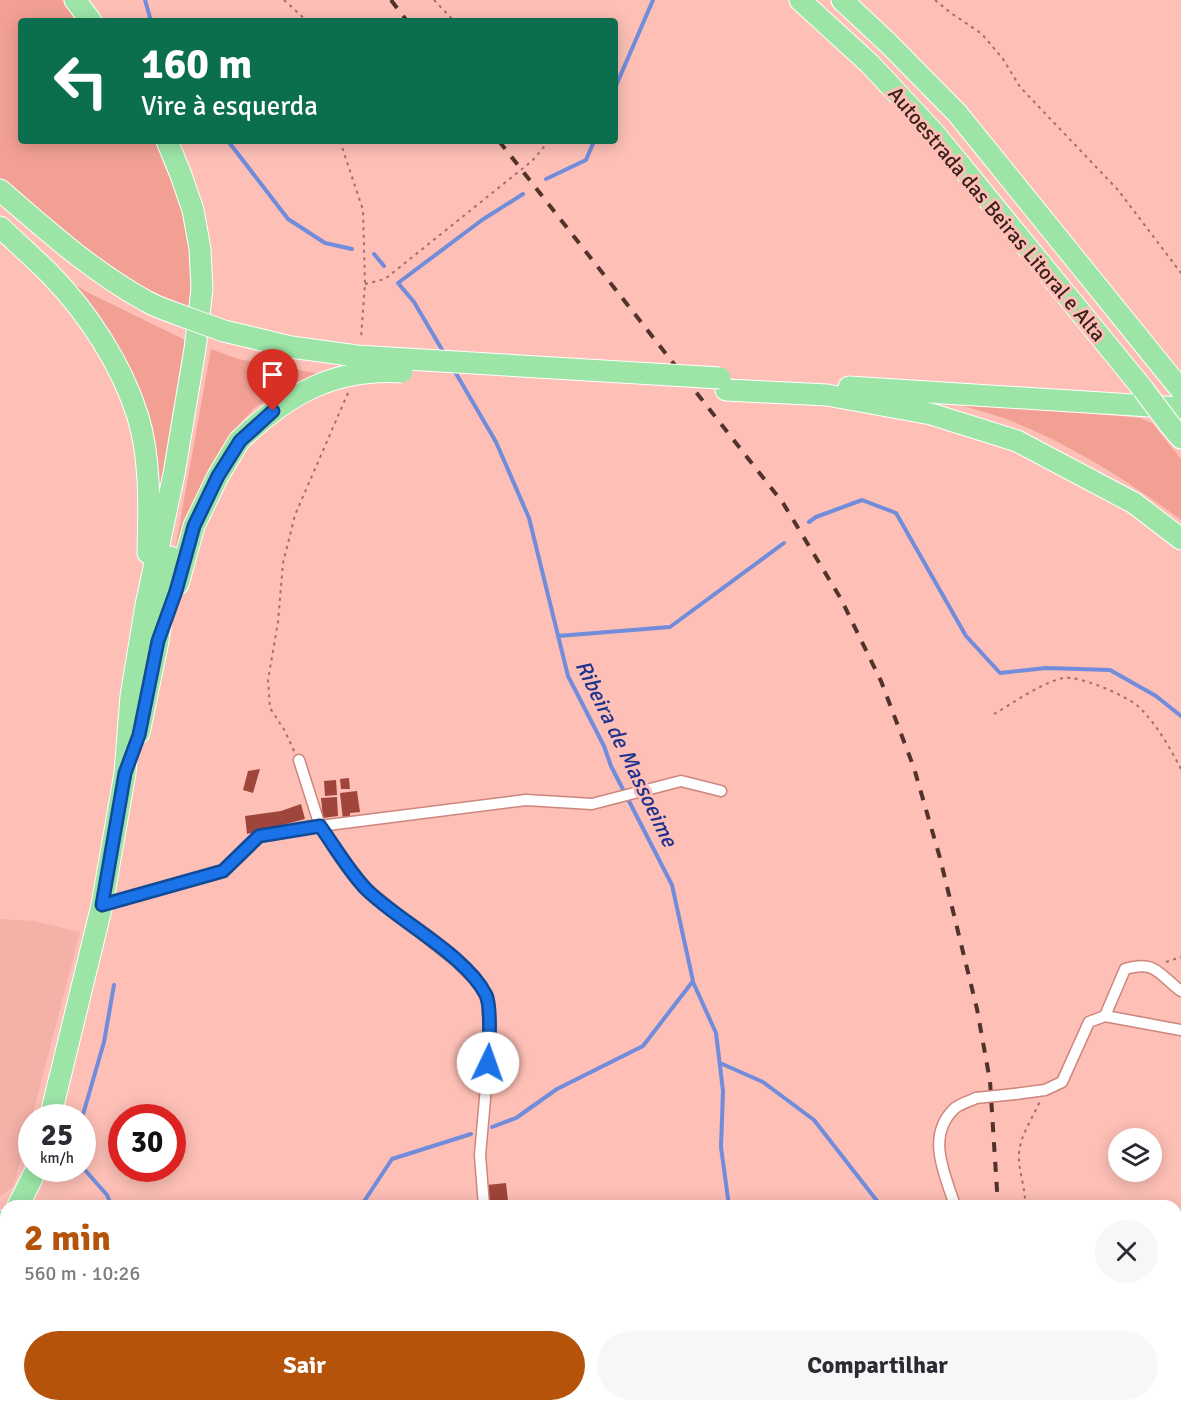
<!DOCTYPE html>
<html lang="pt">
<meta charset="utf-8">
<style>
:root{--surface:#fff;--page:#f7f7f7;--text:#2b2b33;--muted:#7c7c81;--accent:#b45309}
body{margin:0;font-family:Signika,sans-serif;background:var(--page);color:var(--text);height:100vh;display:flex;flex-direction:column;font-size:22px;white-space:nowrap}
*{box-sizing:border-box;margin:0}
p{font-size:20px;color:var(--muted)}
.icon{flex:none;width:33px;height:33px;fill:none;stroke:currentColor;stroke-width:2;stroke-linecap:round;stroke-linejoin:round}
.map{position:relative;flex:1;overflow:hidden}
.panel{position:absolute;left:0px;top:1200px;width:1182px;height:212px;display:flex;flex-direction:column;background:var(--surface);border-radius:18px 18px 0 0;box-shadow:0 3px 15px #0003}
.panel>*{flex:none}
.hud{position:absolute;left:18px;top:18px;width:600px;height:126px;border-radius:6px;box-shadow:0 3px 15px #0003;background:#0b6e4f;color:#fff;overflow:hidden}
.buttons{position:absolute;left:1108px;top:1128px;display:grid;gap:12px}
.buttons a{display:grid;place-items:center;width:54px;height:54px;border-radius:50%;background:var(--surface);box-shadow:0 3px 15px #0003;font-size:30px}
.speed{position:absolute;left:18px;top:1104px;display:flex;gap:12px;font-size:30px;font-weight:700;text-align:center}
.speed>*{display:grid;place-content:center;width:78px;height:78px;border-radius:50%;background:var(--surface);box-shadow:0 3px 15px #0003;line-height:1}
.speed small{font-size:15px;font-weight:400}
.speed .limit{border:9px solid #d22;background:#fff;color:#111}
.pin{position:absolute;display:grid;place-items:center;width:51px;height:51px;color:#fff;margin:-62px -26px;border-radius:50% 50% 50% 0;rotate:-45deg;box-shadow:0 0 6px #0007}
.pin .icon{rotate:45deg}
.me{position:absolute;width:66px;margin:-33px;rotate:3deg;stroke-linejoin:round;filter:drop-shadow(0 0 4px #0008)}
.turn{display:flex;align-items:center;gap:21px;height:126px;padding:0 24px;font-size:27px}
.turn .icon{width:78px;height:78px;stroke-width:2.5}
.turn b{display:block;font-size:42px;line-height:51px}
.round{display:grid;place-items:center;flex:none;width:63px;height:63px;border-radius:32px;background:var(--page)}
.overview{display:flex;align-items:center;justify-content:space-between;height:102px;padding:0 24px}
h1{font-size:36px;font-weight:700;line-height:45px;color:var(--accent)}
.primary-button{display:flex;gap:12px;margin-top:auto;padding:12px 24px}
.primary-button a{flex:1;height:69px;border-radius:36px;background:var(--accent);color:#fff;font-size:24px;font-weight:700;line-height:69px;text-align:center}
.primary-button a+a{background:var(--page);color:var(--text)}
.map>svg:first-child{display:block}
</style>
<div class="map">
<svg width="1181" height="1411" viewBox="0 0 1181 1411">
<rect width="100%" height="100%" fill="#fdbfb6"/>
<path fill="#f4b1a7" d="M0,919L33,921L80,932L14,1186L0,1197Z"/>
<path fill="#f3a094" d="M0,0H62L82,21H21V141H156C175,174 190,222 191,261C191,278 190,295 189,312L148,294L65,237L0,182Z
M57,273L85,291L185,340L154,525L145,430Z
M211,349L238,359L326,375L291,386L254,408L230,435L233,437L173,561Z
M944,400L1140,418L1152,423L1181,459V520C1127,480 1069,443 1006,419C986,412 965,407 944,400Z"/>
<g fill="none" stroke-linecap="round" stroke-linejoin="round">
<path stroke="#708cdb" stroke-width="4" d="M145,0L151,21
M615,88L653,0
M228,141L288,219L325,243L352,249
M546,179L586,160L594,141
M374,254L384,266
M444,353L414,302L398,283L482,220L523,194
M454,370L496,442L529,518L568,676L604,746L611,766L672,885L693,981L643,1046L557,1089L516,1118L492,1127
M809,522L816,517L862,500L896,513L966,636L1000,673L1046,668L1110,670L1156,696L1181,716
M558,636L670,627L784,543
M693,982L716,1033L723,1091L721,1147L729,1206
M720,1063L763,1082L814,1120L881,1206
M82,1118L104,1042L114,985
M82,1164L84,1169L107,1195L112,1206
M361,1206L392,1159L471,1134
M1176,1281L1181,1282
M178,1406L179,1411
M801,1406L802,1411
M46,1411L60,1406"/>
</g>
<path fill="#9f453b" d="M260,769L253,793L243,790L248,771Z
M349,778L350,789H341L340,779Z
M336,780L337,795L325,796L324,781Z
M357,791L360,812L350,813V819L343,820L340,793Z
M337,797L338,816L323,818L321,798Z
M301,804L305,819L247,834L245,816L281,811Z
M506,1183L508,1201L488,1203L487,1185Z
M934,1406H962L959,1411L948,1409L947,1410L941,1407L940,1409Z"/>
<g fill="none" stroke-linecap="round" stroke-linejoin="round">
<defs>
<path id="service" d="M1032,1406L1036,1411"/>
<path id="minor" d="M299,760L320,826L348,868L367,890L457,962L477,982L487,997L490,1042L480,1155L484,1206
M102,905L223,871L259,836L320,826L526,800L592,804L681,781L721,791
M1105,1016L1125,969C1156,960 1158,974 1181,991
M1015,1094L1045,1090L1062,1082L1089,1022L1105,1016L1181,1030
M955,1206C945,1174 925,1136 955,1108C960,1104 970,1101 976,1098
M448,1406V1411
M865,1411L866,1406"/>
<path id="trunk" d="M0,1324L6,1317"/>
<path id="motorway" d="M75,0L91,21
M800,0L870,64L935,134L1143,389
M842,0L888,43L957,113L1181,390
M0,190C46,230 93,272 146,301C158,308 172,312 185,317
M0,227C17,243 34,258 50,274C88,313 122,365 138,417C151,460 149,509 148,553
M849,387L1181,408
M726,390L827,395L931,414L1017,441L1134,503L1181,539
M1170,425L1181,438
M178,584L194,526L218,476L239,441
M139,733L158,641L170,557
M50,1118L102,905L125,773L131,696L146,605L174,474L195,349L202,289L200,249L193,210L181,175L167,141
M18,1206L37,1168
M2,1224L6,1220"/>
</defs>
<use href="#service" stroke="#ce867c" stroke-width="8"/>
<use href="#minor" stroke="#ce867c" stroke-width="13"/>
<use href="#trunk" stroke="#fff" stroke-width="20"/>
<use href="#motorway" stroke="#fff" stroke-width="23"/>
<path stroke="#9e716a" stroke-width="2" stroke-dasharray="3 4.5" stroke-linecap="butt" d="M284,0L307,21
M434,0L454,21
M935,0L951,13L982,34L1003,59L1020,87L1118,190L1181,273
M340,141L363,210L365,284L361,338
M365,284L385,279L532,161L549,141
M994,714C1015,702 1039,684 1063,678C1079,675 1128,696 1140,708C1157,725 1170,748 1181,769
M294,751L285,731L270,708L268,680L278,622L283,563L295,515L348,393
M1166,962L1181,957
M1025,1206C1026,1188 1018,1171 1019,1154C1020,1135 1033,1118 1040,1101"/>
<use href="#service" stroke="#fff" stroke-width="5"/>
<use href="#minor" stroke="#fff" stroke-width="10"/>
<use href="#trunk" stroke="#b0eab8" stroke-width="18"/>
<use href="#motorway" stroke="#9ce5a7" stroke-width="21"/>
<path stroke="#51322d" stroke-width="4" stroke-dasharray="10 10" stroke-linecap="butt" d="M391,0L407,21
M499,141L783,503L841,599L881,681L914,768L940,858L977,1009L990,1081L998,1206
M986,1411L987,1406"/>
<defs>
<path id="minor-bridge" d="M976,1098L1015,1094"/>
<path id="motorway-bridge" d="M185,317L224,331L291,347L357,356L720,378
M1143,389L1170,425
M239,441C287,394 334,368 402,372"/>
</defs>
<use href="#minor-bridge" stroke="#ce867c" stroke-width="13" stroke-linecap="butt"/>
<use href="#motorway-bridge" stroke="#fff" stroke-width="23" stroke-linecap="butt"/>
<use href="#minor-bridge" stroke="#fff" stroke-width="10"/>
<use href="#motorway-bridge" stroke="#9ce5a7" stroke-width="21"/>
</g>
<g fill="none" stroke-linecap="round" stroke-linejoin="round">
<defs>
<path id="route" d="M273,411L240,441L218,476L194,526L176,591L158,641L139,735L125,773L102,905L223,871L259,836L320,826C335,847 348,870 366,889C398,921 466,955 486,995C492,1008 489,1048 488,1063"/>
</defs>
<use href="#route" stroke="#114b97" stroke-width="15"/>
<use href="#route" stroke="#1a73e8" stroke-width="10"/>
</g>
<g text-anchor="middle" stroke-width="6" stroke-linejoin="round" paint-order="stroke">
<g font-size="21" fill="#3c201c" stroke="#fdbfb6">
<text transform="translate(997 214) rotate(50)" y="7">Autoestrada das Beiras Litoral e Alta</text>
</g>
<g font-size="22" font-style="italic" fill="#1f338e" stroke="#fdbfb6">
<text transform="translate(627 753) rotate(64)" y="8">Ribeira de Massoeime</text>
</g>
</g>
</svg>
<div class="buttons">
<a><svg class="icon" aria-label="layers" viewBox="0 0 24 24"><path d="M12 4l9 5-9 5-9-5zM3 14l9 5 9-5"/></svg></a>
</div>
<div class="speed"><div>25<small>km/h</small></div><div class="limit">30</div></div>
<div class="pin" style="left:273px;top:411px;background:#d93025"><svg class="icon" aria-label="arrive" viewBox="0 0 24 24"><path d="M6 21V4h12l-3 4 3 4H6"/></svg></div>
<svg class="me" style="left:488px;top:1063px" viewBox="-20 -20 40 40"><circle r="19" fill="#fff"/><path d="M0-13L10 11 0 6-10 11z" fill="#1a73e8"/></svg>
<div class="hud">
<div class="turn"><svg class="icon" aria-label="left" viewBox="0 0 24 24"><path d="M17 20v-9H6M10 6l-5 5 5 5"/></svg><div><b>160 m</b>Vire à esquerda</div></div>
</div>
<section class="panel">
<div class="overview"><div><h1>2 min</h1><p>560 m · 10:26</p></div><a class="round"><svg class="icon" aria-label="close" viewBox="0 0 24 24"><path d="M6 6l12 12M18 6L6 18"/></svg></a></div>
<div class="primary-button"><a>Sair</a><a>Compartilhar</a></div>
</section>
</div>
